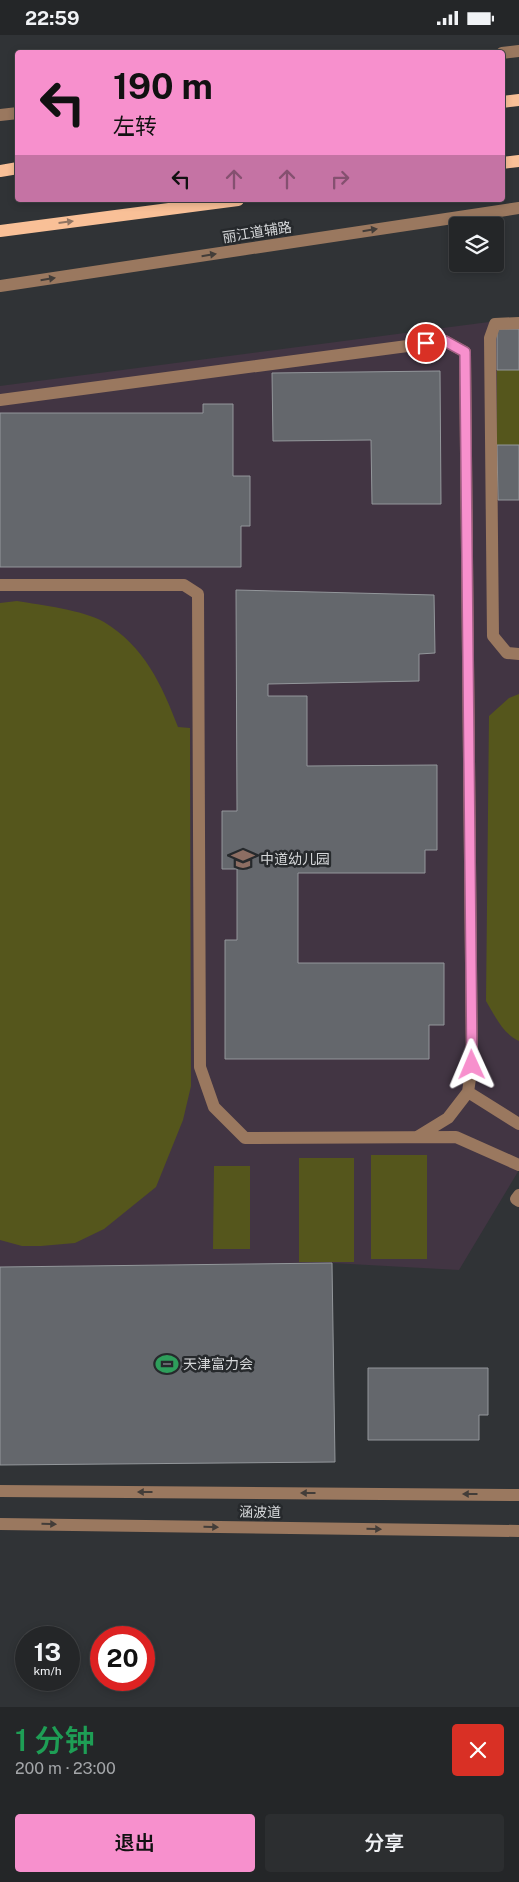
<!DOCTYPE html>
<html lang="zh">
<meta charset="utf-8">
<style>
:root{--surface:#242628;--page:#2c2e30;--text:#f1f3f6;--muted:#a3a5a8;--line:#414345;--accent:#f790cd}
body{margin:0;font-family:"Public Sans","Noto Sans SC",sans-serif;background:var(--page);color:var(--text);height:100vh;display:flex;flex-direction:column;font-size:19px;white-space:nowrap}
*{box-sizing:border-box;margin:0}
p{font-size:16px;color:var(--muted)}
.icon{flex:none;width:28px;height:28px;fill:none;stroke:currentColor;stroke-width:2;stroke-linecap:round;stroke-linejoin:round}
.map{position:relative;height:1672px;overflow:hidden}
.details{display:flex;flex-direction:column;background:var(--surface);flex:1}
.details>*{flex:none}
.hud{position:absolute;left:15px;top:15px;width:490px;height:152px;border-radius:5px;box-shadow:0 2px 8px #0003,0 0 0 1px var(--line);background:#f790cd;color:#111;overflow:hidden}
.buttons{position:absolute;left:449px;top:182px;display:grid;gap:10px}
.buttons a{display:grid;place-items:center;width:55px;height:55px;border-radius:5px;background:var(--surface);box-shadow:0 2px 8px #0003,0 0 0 1px var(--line);font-size:25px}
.speed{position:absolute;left:15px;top:1591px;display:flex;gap:10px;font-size:25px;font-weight:700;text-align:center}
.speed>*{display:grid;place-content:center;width:65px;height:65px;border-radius:50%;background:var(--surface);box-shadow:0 2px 8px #0003,0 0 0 1px var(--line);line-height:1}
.speed small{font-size:12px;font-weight:400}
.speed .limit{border:8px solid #d22;background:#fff;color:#111}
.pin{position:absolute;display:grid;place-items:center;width:42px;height:42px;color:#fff;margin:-21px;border:2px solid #fff;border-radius:50%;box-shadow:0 1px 5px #0007}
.me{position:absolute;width:55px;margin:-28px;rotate:359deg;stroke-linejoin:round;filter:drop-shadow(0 0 4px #0008)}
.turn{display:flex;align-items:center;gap:18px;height:105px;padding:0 15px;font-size:22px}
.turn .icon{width:65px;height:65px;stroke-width:2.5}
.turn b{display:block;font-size:35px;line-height:42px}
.lanes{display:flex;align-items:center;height:48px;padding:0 15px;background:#0003;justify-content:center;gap:25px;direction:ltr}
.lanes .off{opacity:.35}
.round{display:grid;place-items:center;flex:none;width:52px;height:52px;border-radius:5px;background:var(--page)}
.head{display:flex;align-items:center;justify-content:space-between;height:85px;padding:0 15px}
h1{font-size:30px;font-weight:600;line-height:38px;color:#1e9e55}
.button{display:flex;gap:10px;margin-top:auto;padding:10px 15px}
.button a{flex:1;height:58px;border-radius:5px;background:var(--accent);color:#111;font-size:20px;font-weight:600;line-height:58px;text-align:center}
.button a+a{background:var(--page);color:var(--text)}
.status{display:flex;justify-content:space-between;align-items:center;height:35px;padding:0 25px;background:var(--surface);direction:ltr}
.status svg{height:14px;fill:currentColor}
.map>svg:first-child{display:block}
</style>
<div class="status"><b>22:59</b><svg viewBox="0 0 49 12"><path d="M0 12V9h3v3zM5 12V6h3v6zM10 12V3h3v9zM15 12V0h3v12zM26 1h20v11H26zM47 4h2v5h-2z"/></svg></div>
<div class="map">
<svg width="519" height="1672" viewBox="0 0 519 1672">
<rect width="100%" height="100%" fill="#303336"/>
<path fill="#423543" d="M519,283V1135L459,1235L332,1228L0,1232V351Z"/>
<path fill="#55561c" d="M497,335H519V410H497Z
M17,566C41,570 83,575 104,587C144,611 162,650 178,692L190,693L191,1051L183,1085L156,1152L104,1194L75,1208L41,1211H22L0,1205V568Z
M519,659V1006C503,999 495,981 486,966L489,681L509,663Z
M371,1120H427V1224H371Z
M299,1123H354V1227H299Z
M214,1131H250V1214H213Z"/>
<path fill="#64676c" stroke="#93979b" d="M497,294H519V335H497Z
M440,336L441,469H372L371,405L273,406L272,338Z
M203,369H233V441H250V491H241V532H0V378H203Z
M497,410H519V465H498Z
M236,555L434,560L435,618L419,619V646L268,649V661H307V731L437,730V815H425V838H298V928H444V990H429V1024H225V905H237V834H222V776H237Z
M332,1228L335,1427L0,1430V1232Z
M368,1333H488V1380H479V1405H368Z"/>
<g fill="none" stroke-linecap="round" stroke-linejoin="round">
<path stroke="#9a785f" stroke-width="12" d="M502,18L519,16
M0,80L18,78
M0,251L519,173
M519,288L495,289L490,303L493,601L507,618L519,619
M0,365L445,306L465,317L472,1030L468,1057L448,1083L417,1102
M0,550H184L198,559L200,1032L214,1072L245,1103L456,1102L519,1130
M468,1057L519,1089
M519,1160L516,1164L519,1166
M0,1456L519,1460
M0,1489L519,1496"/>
<path stroke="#f9c097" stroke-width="12" d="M502,67L519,65
M502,128L519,126
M0,136L18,133
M0,196L238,165"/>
</g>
<defs><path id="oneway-solid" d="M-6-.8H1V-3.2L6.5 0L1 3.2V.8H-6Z" transform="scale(1.25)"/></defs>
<use fill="#907462" href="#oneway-solid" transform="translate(66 187) rotate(-7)"/>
<g fill="#433d39">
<use href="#oneway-solid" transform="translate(370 195) rotate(-9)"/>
<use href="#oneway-solid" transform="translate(209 220) rotate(-9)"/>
<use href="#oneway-solid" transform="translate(48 244) rotate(-9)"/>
<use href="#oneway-solid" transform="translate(145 1457) rotate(-180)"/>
<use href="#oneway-solid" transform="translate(308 1458) rotate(-180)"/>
<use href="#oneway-solid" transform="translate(470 1459) rotate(-180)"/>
<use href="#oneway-solid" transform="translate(49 1489) rotate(1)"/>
<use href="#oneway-solid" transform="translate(211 1492) rotate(1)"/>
<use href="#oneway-solid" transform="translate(374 1494) rotate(1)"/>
</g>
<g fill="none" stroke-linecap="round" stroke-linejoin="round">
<defs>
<path id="route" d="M426,308L445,306L465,317L472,1030"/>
</defs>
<use href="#route" stroke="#a15e85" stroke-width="12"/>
<use href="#route" stroke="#f790cd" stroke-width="9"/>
</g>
<defs>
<symbol id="school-bare" viewBox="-9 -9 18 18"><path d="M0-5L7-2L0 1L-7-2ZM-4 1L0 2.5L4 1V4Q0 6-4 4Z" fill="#8d6e63" stroke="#26292c" stroke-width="2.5" paint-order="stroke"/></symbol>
<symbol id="stadium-bare" viewBox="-9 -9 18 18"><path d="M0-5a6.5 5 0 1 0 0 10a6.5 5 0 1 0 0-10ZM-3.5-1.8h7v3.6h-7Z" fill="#2e9e5b" stroke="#26292c" stroke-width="2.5" paint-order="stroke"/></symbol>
</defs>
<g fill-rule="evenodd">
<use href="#school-bare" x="227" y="808" width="32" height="32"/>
<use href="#stadium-bare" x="151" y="1313" width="32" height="32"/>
</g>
<g text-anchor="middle" stroke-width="5" stroke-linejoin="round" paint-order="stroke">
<g font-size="14" fill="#d6d8da" stroke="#26292c">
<text transform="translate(257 197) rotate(-9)" y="5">丽江道辅路</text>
<text transform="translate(260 1477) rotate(1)" y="5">涵波道</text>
</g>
<g font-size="14" fill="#d6d8da" stroke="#26292c" text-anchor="start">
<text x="260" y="829">中道幼儿园</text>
<text x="183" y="1334">天津富力会</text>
</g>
</g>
</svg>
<div class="buttons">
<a><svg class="icon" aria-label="layers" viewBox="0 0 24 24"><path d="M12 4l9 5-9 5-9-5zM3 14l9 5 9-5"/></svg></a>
</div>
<div class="speed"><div>13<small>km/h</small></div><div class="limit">20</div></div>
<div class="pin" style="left:426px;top:308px;background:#d93025"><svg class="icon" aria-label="arrive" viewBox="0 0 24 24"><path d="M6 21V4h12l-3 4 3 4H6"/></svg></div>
<svg class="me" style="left:472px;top:1030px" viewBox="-20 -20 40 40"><path d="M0-17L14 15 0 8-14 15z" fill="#f790cd" stroke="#fff" stroke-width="4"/></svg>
<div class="hud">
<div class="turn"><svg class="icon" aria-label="left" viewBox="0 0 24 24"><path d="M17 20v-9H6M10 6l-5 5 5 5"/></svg><div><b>190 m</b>左转</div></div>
<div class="lanes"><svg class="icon" aria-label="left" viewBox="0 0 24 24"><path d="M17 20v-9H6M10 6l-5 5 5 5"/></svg><svg class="icon off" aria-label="ahead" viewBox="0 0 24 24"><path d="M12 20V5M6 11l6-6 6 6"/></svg><svg class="icon off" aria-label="ahead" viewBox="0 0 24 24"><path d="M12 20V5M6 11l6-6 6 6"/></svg><svg class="icon off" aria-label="right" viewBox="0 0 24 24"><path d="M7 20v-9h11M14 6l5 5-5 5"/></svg></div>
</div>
</div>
<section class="details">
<div class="head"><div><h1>1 分钟</h1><p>200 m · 23:00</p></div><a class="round" style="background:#d93025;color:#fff"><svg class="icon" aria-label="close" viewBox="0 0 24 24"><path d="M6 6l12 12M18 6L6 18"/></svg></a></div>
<div class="button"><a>退出</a><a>分享</a></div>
</section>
